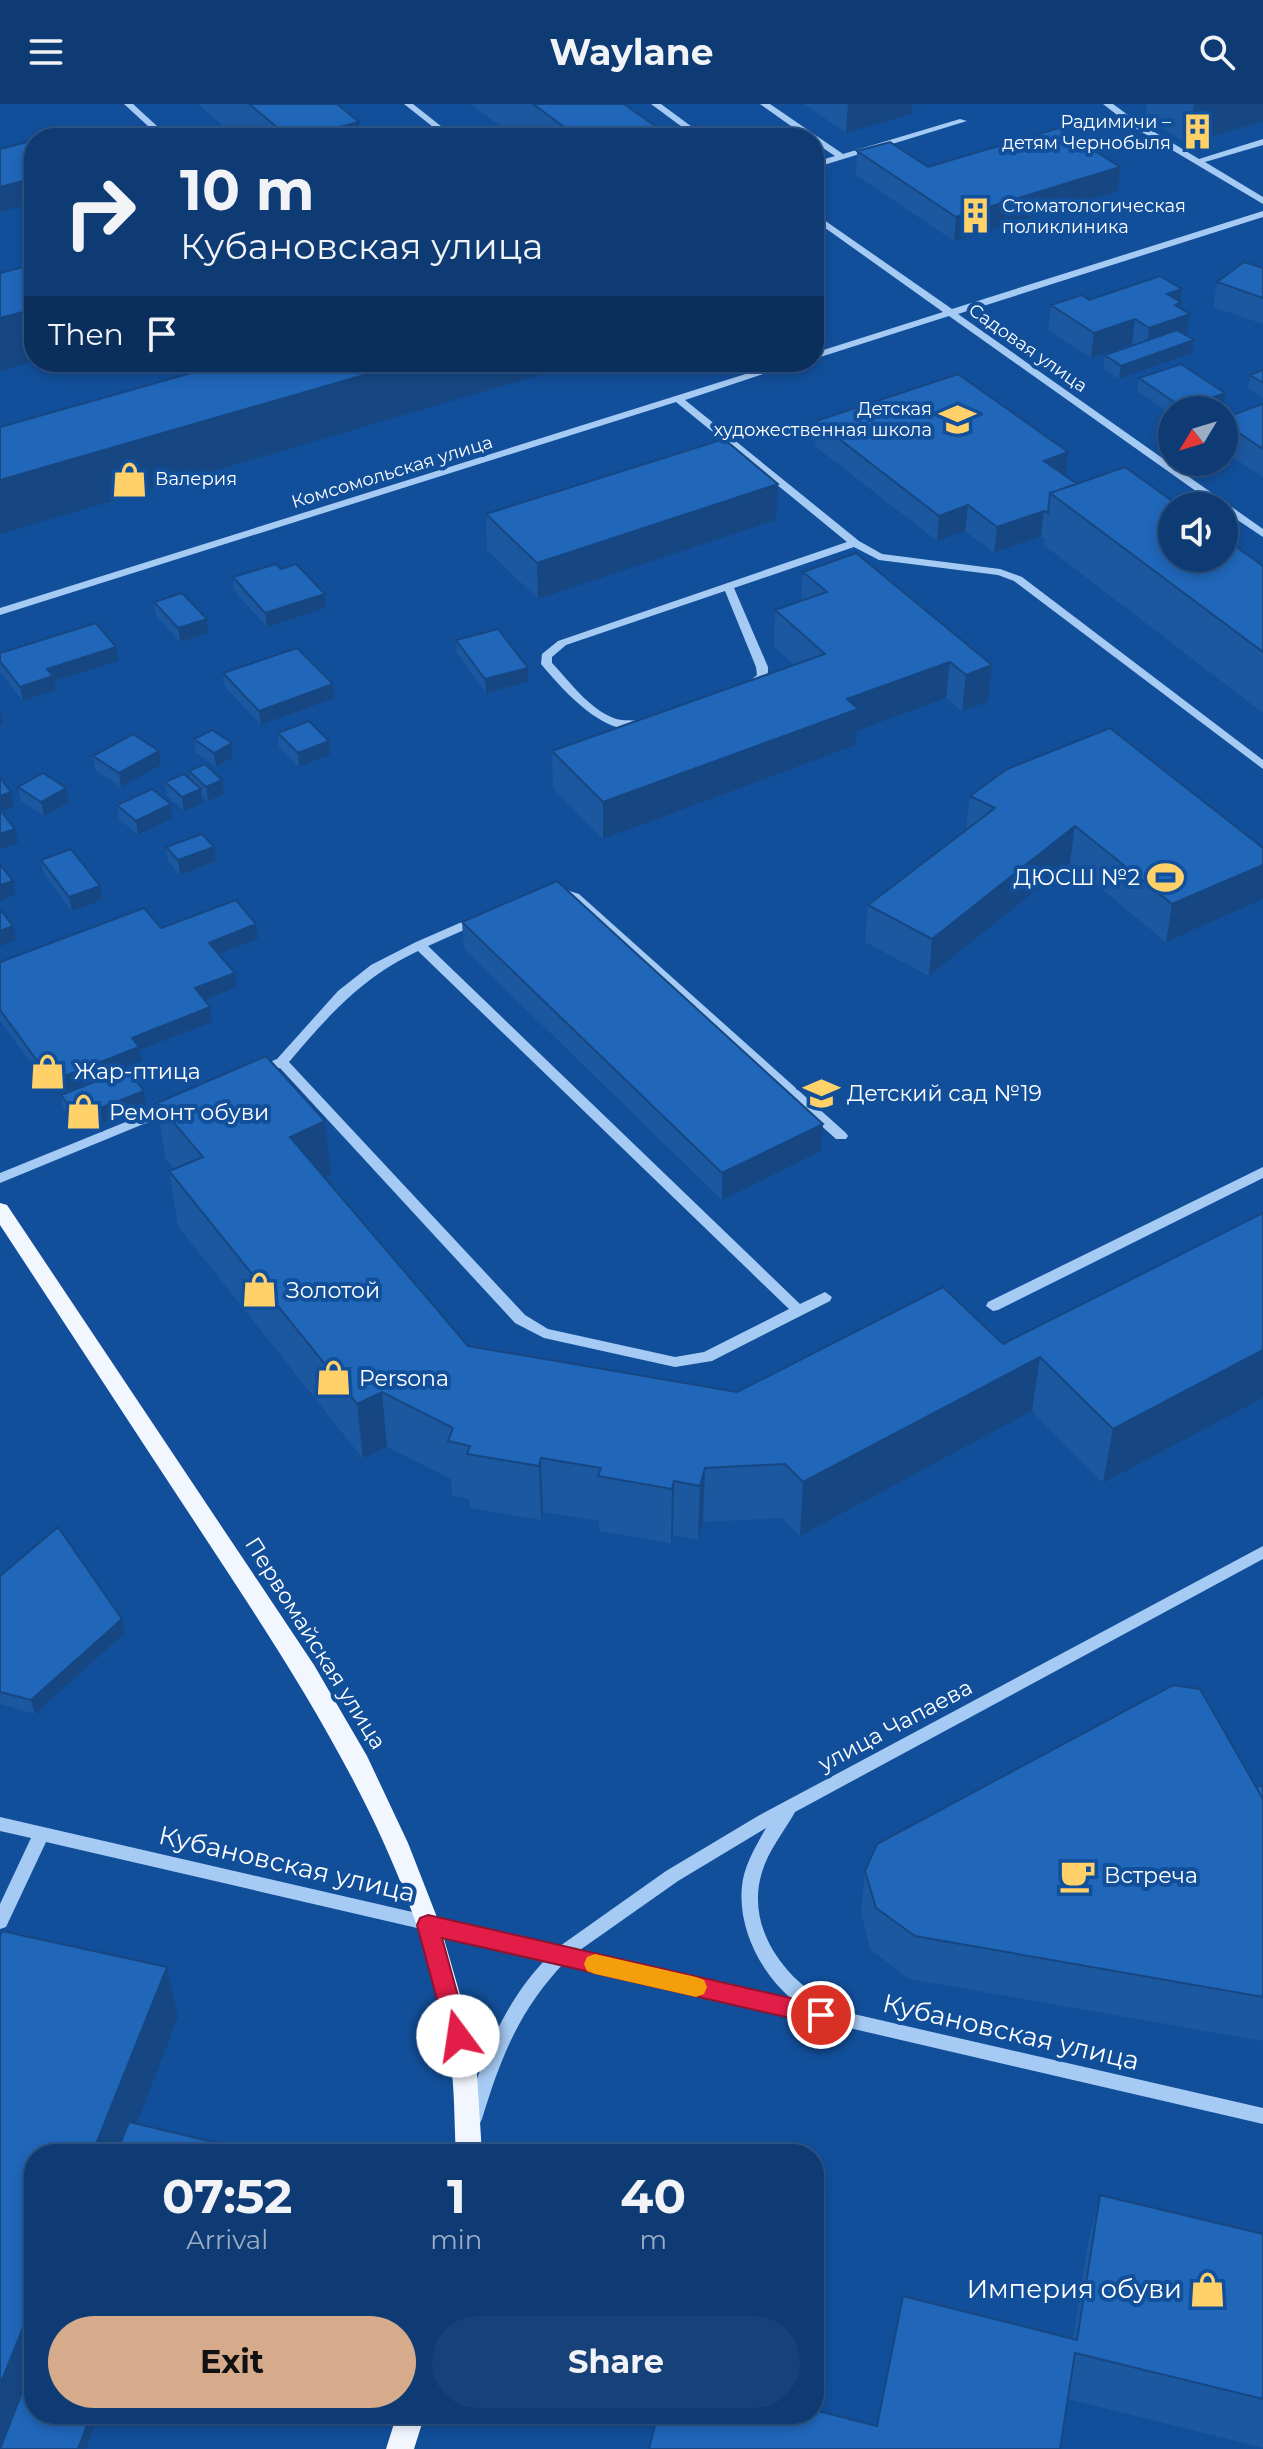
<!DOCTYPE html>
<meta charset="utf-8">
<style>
:root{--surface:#0e3b74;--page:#174279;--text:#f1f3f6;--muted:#9badc5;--line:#2e5586;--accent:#d6ab8b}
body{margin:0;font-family:Montserrat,sans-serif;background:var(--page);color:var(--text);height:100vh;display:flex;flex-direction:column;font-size:30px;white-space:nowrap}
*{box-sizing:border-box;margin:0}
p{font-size:26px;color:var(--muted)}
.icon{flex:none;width:44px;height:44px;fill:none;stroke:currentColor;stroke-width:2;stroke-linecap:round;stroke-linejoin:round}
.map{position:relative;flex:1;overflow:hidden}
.drawer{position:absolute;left:24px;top:2040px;width:800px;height:280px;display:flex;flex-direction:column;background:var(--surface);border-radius:32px;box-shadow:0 4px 12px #0003,0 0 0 2px var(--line)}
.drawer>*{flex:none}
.guide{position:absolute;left:24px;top:24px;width:800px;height:244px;border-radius:32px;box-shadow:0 4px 12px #0003,0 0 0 2px var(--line);background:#0e3b74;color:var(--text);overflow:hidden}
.needle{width:52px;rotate:232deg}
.fabs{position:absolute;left:1158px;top:292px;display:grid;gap:16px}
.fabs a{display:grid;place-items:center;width:80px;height:80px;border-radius:50%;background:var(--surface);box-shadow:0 4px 12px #0003,0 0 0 2px var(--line);font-size:40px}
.pin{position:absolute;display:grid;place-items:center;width:68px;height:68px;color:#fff;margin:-34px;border:4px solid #fff;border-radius:50%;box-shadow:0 2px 8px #0007}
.me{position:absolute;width:88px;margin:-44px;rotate:346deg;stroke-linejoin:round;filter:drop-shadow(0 0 6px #0008)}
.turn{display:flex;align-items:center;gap:28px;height:168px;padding:0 24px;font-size:36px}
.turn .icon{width:104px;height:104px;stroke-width:2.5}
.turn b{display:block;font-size:56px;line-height:68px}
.then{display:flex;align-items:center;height:76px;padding:0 24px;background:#0003;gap:16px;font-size:30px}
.eta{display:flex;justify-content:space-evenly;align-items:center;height:136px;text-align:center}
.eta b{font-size:48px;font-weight:700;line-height:56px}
.primary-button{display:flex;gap:16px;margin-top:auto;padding:16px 24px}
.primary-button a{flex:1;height:92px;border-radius:48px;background:var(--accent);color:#111;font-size:32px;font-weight:700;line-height:92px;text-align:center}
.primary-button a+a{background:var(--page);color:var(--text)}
header{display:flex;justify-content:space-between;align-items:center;height:104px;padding:0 24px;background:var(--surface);font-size:36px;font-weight:700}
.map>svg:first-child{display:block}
</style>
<header><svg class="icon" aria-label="menu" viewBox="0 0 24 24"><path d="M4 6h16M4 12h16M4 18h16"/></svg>Waylane<svg class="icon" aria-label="search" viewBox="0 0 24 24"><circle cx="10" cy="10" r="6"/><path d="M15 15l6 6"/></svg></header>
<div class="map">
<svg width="1263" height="2345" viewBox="0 0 1263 2345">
<rect width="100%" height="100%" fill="#124f9a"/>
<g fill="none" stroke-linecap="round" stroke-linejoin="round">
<path fill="#a5caf4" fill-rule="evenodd" d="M124,0H133L170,34H161Z
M404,0H413L456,34H447Z
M651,0H661L707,34H697Z
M760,0H770L843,50L960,15L967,17L814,64V58L835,52L814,38V34H808Z
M1103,0H1113L1136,17L1199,55L1263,35V41L1205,58L1263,93V100L1130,21Z
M1263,107V113L958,210L1263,425V433L1224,407V402H1217L949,212L814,255V249L943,208L814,116V109L952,205Z
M784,258H799L685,296L859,437L882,450L1000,465L1022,473L1263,656V665L1014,477L998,471L879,456L854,443L734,484L768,563C769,576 760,583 748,586L742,583L757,571L756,563L725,487L566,541L552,553V559C571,579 590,606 616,615C627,618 639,614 648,620C612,643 562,585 541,560L542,550L558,537L847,438L676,298L0,511V504Z
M557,783L579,790L846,1029L848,1032L846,1035H836L571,796L553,790L551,787L553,784Z
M478,811L484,815L482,818L428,842L800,1200L825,1188L832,1193L830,1197L712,1257L675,1263L544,1234L515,1219L280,964L257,972L252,971L250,968L252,965L277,955L338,887L371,861L416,838ZM418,847L789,1205L704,1248L675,1253L548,1225L525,1211L289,958C329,911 361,874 418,847Z
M175,998L182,1002L180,1005L0,1079V1069Z
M1263,1063V1074L998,1206L993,1207L986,1202L988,1198Z
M1263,1442V1455L795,1708C784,1728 769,1745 762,1768C745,1823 784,1875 830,1900L832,1905L1263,2004V2020L565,1858C519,1906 501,1953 482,2015L479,2021L473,2023L467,2021L464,2015C482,1956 503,1899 547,1854L46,1738L6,1823L0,1825V1800L31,1734L0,1727V1713L560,1842L666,1767L758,1712ZM766,1724C757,1740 747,1757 743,1775C735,1819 759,1868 793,1896L580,1846L678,1777Z"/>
<path fill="#f2f7ff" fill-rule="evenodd" d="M0,1099L7,1101L314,1561L367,1652L408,1739L440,1821L459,1887L476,1954L482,2050H456C454,2018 455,1985 450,1953C419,1756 307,1589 200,1426C133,1324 67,1223 0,1121Z
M397,2310H425L414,2345H386Z"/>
</g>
<path fill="#1c589f" d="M198,0H337L359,18L360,34H237Z
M471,0H624L672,34H516Z
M804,0H913L912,10L846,29Z
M1147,0H1263L1188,40L1145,14Z
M857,47L928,63H1120L1118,87L954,137L856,71Z
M1263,164V220L1213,203L1217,178Z
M1089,196L1180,198V204L1187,232L1194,236L1192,249L1119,275L1103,264L1105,251L1134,241L1132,240L1091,254L1048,226L1051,201Z
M1263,266V294L1248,284L1250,271Z
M1139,274L1223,302L1213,306H1172V311L1137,287Z
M1263,300V373L1224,347V314Z
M816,317L1065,372L1077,380L1263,462V609L1044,441L1045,435L1041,432L994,449L965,427L937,437L815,342Z
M486,410L776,416L538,495L487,446Z
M281,465L325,490L326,504L267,523L234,487L233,473Z
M803,468L992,561L988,598L962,607L946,594L857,627L856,641L603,735L553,684L552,647L794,561L774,542L775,506L801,497Z
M154,498L208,529L180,538L156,512Z
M456,536L528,578L486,589L457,549Z
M116,543L118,557L54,577L56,586L23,597L0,568V549Z
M223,569L333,580L335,594L261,621L225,583Z
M278,629L329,637L330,651L299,663L279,643Z
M194,635L232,639L233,653L216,663L196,649Z
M159,647L161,661L121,683L95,666L93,652Z
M189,667L222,676L224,690L208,697L202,691L203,699L184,707L167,692L165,678L190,675Z
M18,683L69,698L44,712L21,697Z
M970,692L1263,744V795L1166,838L1070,759L929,872L865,838L868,801L966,726Z
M171,700L173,714L138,731L119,715L117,701Z
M166,743H214L216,757L180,771L168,757Z
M41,756L100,782L102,796L72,807L44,770Z
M462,818L821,1047L722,1096L464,845Z
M256,820L258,835L219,850L237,883L204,896L212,918L140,946L142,957L55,991L0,917V858L161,824Z
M61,991L146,1002L79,1028L63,1005Z
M157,999L331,1071L325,1074L468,1242L737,1288L1003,1240L1263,1109V1294L1103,1379L1032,1307L800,1432L782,1414L703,1418L698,1436L673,1431L671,1439L599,1427V1417L543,1408L541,1416L470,1404L469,1395L452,1392L451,1375L387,1343L363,1355L178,1122L169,1067L174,1065L165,1054Z
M0,1472L122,1515L125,1529L35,1610L0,1600Z
M1263,1681V1937L909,1875L871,1846L861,1810L865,1767Z
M1100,2091L1263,2130V2344L1068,2295L877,2322L1073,2235L1088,2139Z"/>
<path fill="#164782" d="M848,0H913L912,10L846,29Z
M1194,0H1263V17L1188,40Z
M359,18L360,34H297Z
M1120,63L1118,87L954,137L956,113Z
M34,74V99L0,108V83Z
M1182,185L1179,214L1190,210L1186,235L1146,249L1149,224L1167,190Z
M34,205V257L0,267V214Z
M1135,215L1132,240L1091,254L1094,229Z
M1194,236L1192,249L1119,275L1121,262Z
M409,258H584L0,430V376Z
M1225,289L1223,302L1213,306H1183V304Z
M1068,348L1065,374L1044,357Z
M778,380L776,416L538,495L537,459Z
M968,401L965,427L937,437L939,412Z
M1044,407L1041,432L994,449L997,423Z
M325,490L326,504L267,523L265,509Z
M207,515L208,529L180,538L178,524Z
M116,543L118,557L54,577L56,586L23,597L20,583L47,565Z
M950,558L946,594L857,627L856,641L603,735V698L847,595Z
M992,561L988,598L962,607L966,571Z
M528,564V578L486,589L485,575Z
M333,580L335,594L261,621L259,607Z
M0,604L3,620L0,621Z
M329,637L330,651L299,663L298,649Z
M232,639L233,653L216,663L214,649Z
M159,647L161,661L121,683L119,669Z
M222,676L224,690L208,697L206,683Z
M66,684L69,698L44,712L41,698Z
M201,685L203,699L184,707L182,693Z
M11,688L14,702L0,707V692Z
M171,700L173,714L138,731L136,717Z
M1075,722L1070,759L929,872L932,835Z
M15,725L18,739L0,745V730Z
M214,743L216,757L180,771L178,756Z
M1263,761V795L1166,838L1172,800Z
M13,777L15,791L0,797V781Z
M100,782L102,796L72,807L69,793Z
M256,820L258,835L211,853L209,839Z
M13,822L16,836L0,842V827Z
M235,869L237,883L197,899L195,884Z
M210,903L212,918L140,946L142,957L55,991L52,977L132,934Z
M144,987L146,1002L79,1028L77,1013Z
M325,1017L331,1071L296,1087L290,1033Z
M823,1020L821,1047L722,1096V1069Z
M1263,1246V1294L1103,1379L1113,1325Z
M1040,1253L1032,1307L800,1432L803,1378Z
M382,1288L387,1343L363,1355L357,1300Z
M541,1354L543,1408L541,1416L539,1362Z
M705,1364L703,1418L698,1436L700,1382Z
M674,1377L673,1431L671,1439L672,1385Z
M122,1515L125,1529L35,1610L31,1596Z
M167,1863L178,1913L125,2050H92Z
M34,2196V2282L0,2345V2281Z
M91,2310H99L86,2345H78Z"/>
<path fill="#2066b9" stroke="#164782" stroke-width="2" d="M249,0H337L359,18L297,34H290Z
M533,0H624L672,34H579Z
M1059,24L1120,63L956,113L857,47L890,38L928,63Z
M27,38L34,45V74L0,83V45Z
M1244,158L1263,164V194L1217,178Z
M34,160V205L0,214V169Z
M1160,172L1182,185L1167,190L1181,198L1175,201L1190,210L1149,224L1135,215L1094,229L1051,201L1082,191L1089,196Z
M1177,226L1194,236L1121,262L1105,251Z
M230,258H409L0,376V323Z
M1181,260L1225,289L1183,304L1139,274Z
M1263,266V279L1250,271Z
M958,270L1068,348L1044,357L1077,380L1050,389L1048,409L1044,407L997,423L968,401L939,412L816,317Z
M1263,300V345L1224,319V314Z
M724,335L778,380L537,459L486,410Z
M1125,363L1179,402H1172V454H1224V434L1263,462V548L1050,389Z
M856,449L992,561L966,571L950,558L847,595L858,605L603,698L552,647L825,550L775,506L827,488L803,468Z
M276,460L281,465L296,460L325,490L265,509L233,473Z
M182,489L207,515L178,524L154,498Z
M96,519L116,543L47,565L53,572L20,583L0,557V549Z
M498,525L528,564L485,575L456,536Z
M297,544L333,580L259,607L223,569Z
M309,617L329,637L298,649L278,629Z
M1110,624L1263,744V761L1172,800L1075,722L932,835L868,801L995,704L970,692L1007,665Z
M212,626L232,639L214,649L194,635Z
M133,630L159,647L119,669L93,652Z
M205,660L222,676L206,683L189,667Z
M43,669L66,684L41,698L18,683Z
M184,670L201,685L182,693L165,678Z
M0,674L11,688L0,692Z
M152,685L171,700L136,717L117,701Z
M0,706L15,725L0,730Z
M202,730L214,743L178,756L166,743Z
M71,745L100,782L69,793L41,756Z
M0,760L13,777L0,781Z
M557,777L823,1020L722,1069L462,818Z
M236,796L256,820L209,839L235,869L195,884L210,903L132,934L139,943L52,977L0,906V858L144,804L161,824Z
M0,805L13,822L0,827Z
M266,952L325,1017L290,1033L468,1242L737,1288L943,1183L1003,1240L1263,1109V1246L1113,1325L1040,1253L803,1378L785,1360L705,1364L700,1382L674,1377L672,1385L598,1372L601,1364L541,1354L539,1362L467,1350L470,1342L448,1337L453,1324L382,1288L357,1300L169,1067L203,1053L157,999Z
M127,965L144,987L77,1013L61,991Z
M58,1423L122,1515L31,1596L0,1588V1472Z
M1173,1581L1200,1585L1263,1695V1893L915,1832L876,1804L865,1767L877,1740Z
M1263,1681V1695L1256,1683Z
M2,1827L167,1863L92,2050H34V2196L0,2281V1832Z
M129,2018L263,2050H116Z
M1100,2091L1263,2130V2295L1075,2249L1060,2345H649L658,2310H814V2306L877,2322L903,2192L1077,2236Z
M34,2258V2310H91L78,2345H0Z"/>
<path fill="#e11d48" stroke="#92132f" stroke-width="2" d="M428,1811L821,1901L829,1904L833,1911L829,1918L821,1921L442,1834L469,1932L466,1939L458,1942L450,1939L447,1932L417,1821L420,1814Z"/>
<path fill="#f59e0b" d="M595,1850L696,1873L704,1876L707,1883L704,1890L696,1893L595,1870L587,1867L584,1860L587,1853Z"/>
<defs>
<symbol id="building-bare" viewBox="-9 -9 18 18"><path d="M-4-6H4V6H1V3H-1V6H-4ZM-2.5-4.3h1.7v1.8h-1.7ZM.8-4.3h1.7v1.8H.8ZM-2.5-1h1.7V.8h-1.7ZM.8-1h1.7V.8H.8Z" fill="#ffd168" stroke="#124f9a" stroke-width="2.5" paint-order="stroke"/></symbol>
<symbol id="school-bare" viewBox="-9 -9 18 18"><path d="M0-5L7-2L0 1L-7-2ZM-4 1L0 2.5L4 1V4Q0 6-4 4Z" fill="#ffd168" stroke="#124f9a" stroke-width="2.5" paint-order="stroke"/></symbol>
<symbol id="shop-bare" viewBox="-9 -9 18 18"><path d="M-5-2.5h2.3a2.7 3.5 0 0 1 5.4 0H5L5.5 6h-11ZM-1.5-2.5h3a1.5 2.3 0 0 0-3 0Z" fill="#ffd168" stroke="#124f9a" stroke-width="2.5" paint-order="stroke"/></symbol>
<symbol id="stadium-bare" viewBox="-9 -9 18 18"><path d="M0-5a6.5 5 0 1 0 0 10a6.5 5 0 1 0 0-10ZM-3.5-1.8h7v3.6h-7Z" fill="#ffd168" stroke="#124f9a" stroke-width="2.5" paint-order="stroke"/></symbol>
<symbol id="cafe-bare" viewBox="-9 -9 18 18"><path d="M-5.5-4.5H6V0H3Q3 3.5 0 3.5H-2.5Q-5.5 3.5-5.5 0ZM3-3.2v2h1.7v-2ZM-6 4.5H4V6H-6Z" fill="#ffd168" stroke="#124f9a" stroke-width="2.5" paint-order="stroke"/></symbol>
</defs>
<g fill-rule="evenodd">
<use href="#building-bare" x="1172" y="2" width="51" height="51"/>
<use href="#building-bare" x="950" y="86" width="51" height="51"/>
<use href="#school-bare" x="932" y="290" width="51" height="51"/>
<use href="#shop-bare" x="104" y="350" width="51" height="51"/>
<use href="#stadium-bare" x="1140" y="748" width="51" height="51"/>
<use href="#shop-bare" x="22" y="942" width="51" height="51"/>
<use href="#school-bare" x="796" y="964" width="51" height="51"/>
<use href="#shop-bare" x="58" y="982" width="51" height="51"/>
<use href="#shop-bare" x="234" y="1160" width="51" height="51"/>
<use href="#shop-bare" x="308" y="1248" width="51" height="51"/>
<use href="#cafe-bare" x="1052" y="1746" width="51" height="51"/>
<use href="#shop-bare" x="1182" y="2160" width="51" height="51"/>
</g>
<g text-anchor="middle" stroke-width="8" stroke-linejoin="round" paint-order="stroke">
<g font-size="18" fill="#fff" stroke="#124f9a" text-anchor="end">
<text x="1171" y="24">Радимичи –<tspan x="1171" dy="21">детям Чернобыля</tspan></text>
<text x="1002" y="108" text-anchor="start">Стоматологическая<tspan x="1002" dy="21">поликлиника</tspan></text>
<text x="932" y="311">Детская<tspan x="932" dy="21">художественная школа</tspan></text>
<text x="155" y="381" text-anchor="start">Валерия</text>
</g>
<g font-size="18" fill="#fff" stroke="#124f9a">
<text transform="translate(1028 244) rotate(35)" y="6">Садовая улица</text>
<text transform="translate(392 368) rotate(-17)" y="6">Комсомольская улица</text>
</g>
<g font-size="22" fill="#fff" stroke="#124f9a" text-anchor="start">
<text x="1140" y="781" text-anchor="end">ДЮСШ №2</text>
<text x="74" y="975">Жар-птица</text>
<text x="847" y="997">Детский сад №19</text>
<text x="109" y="1016">Ремонт обуви</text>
<text x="286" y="1194">Золотой</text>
<text x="359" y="1282">Persona</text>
<text x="1104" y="1779">Встреча</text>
</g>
<g font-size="22" fill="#fff" stroke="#124f9a">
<text transform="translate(316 1539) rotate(58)" y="8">Первомайская улица</text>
<text transform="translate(895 1621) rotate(-28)" y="8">улица Чапаева</text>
</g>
<g font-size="26" fill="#fff" stroke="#124f9a">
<text transform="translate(287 1760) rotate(13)" y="9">Кубановская улица</text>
<text transform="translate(1011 1928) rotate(13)" y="9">Кубановская улица</text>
</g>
<g font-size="26" fill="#fff" stroke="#124f9a" text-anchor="end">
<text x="1182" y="2194">Империя обуви</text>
</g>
</g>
</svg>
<div class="fabs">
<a><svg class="needle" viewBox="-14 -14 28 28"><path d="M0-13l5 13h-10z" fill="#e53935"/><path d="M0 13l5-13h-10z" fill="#9badc5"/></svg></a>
<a><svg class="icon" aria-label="sound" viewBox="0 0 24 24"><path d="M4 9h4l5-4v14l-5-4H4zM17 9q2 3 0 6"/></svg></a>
</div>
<div class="pin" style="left:821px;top:1911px;background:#d93025"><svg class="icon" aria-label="arrive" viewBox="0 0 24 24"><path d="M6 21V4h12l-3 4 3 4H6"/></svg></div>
<svg class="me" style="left:458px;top:1932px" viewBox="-20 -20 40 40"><circle r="19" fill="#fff"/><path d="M0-13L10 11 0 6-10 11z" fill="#e11d48"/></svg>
<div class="guide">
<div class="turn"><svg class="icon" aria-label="right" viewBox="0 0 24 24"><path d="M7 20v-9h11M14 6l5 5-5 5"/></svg><div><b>10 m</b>Кубановская улица</div></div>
<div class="then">Then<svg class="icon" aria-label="arrive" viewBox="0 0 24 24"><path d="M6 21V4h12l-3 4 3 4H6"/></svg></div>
</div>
<section class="drawer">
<div class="eta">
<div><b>07:52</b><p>Arrival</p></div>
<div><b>1</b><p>min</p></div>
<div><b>40</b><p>m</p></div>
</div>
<div class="primary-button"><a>Exit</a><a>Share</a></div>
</section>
</div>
